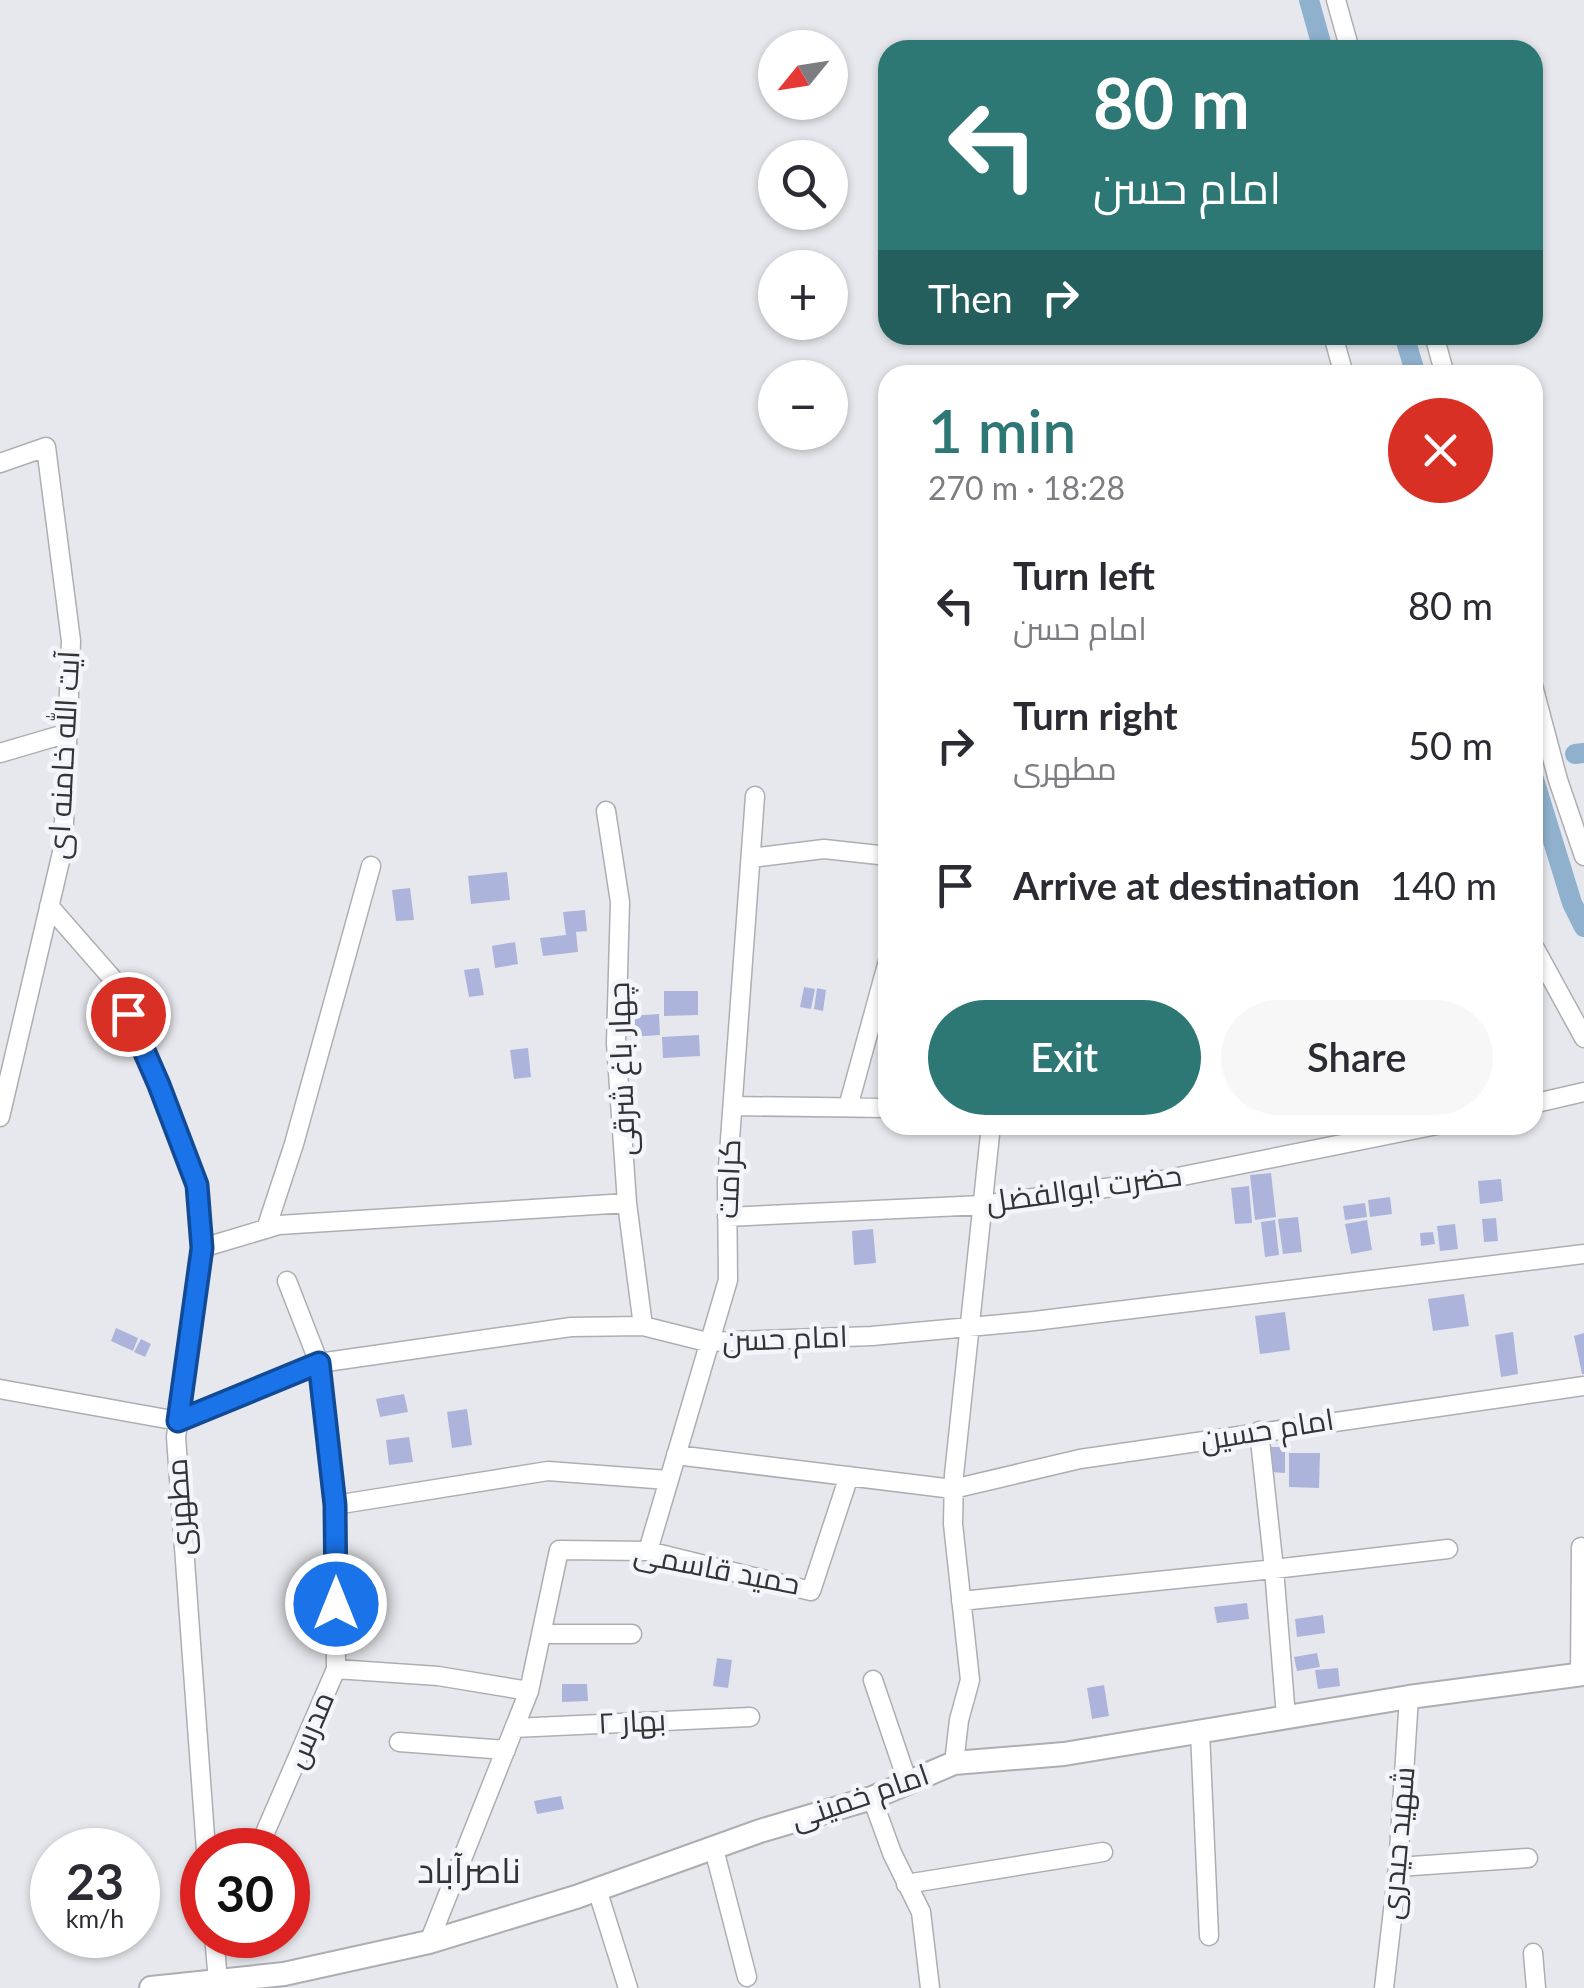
<!DOCTYPE html>
<meta charset="utf-8">
<style>
:root{--surface:#fff;--page:#f7f7f7;--text:#2b2b33;--muted:#7c7c81;--accent:#2d7775}
body{margin:0;font-family:Lato,Cairo,sans-serif;background:var(--page);color:var(--text);height:100vh;display:flex;flex-direction:column;font-size:38px;white-space:nowrap}
*{box-sizing:border-box;margin:0}
p{font-size:32px;color:var(--muted)}
.icon{flex:none;width:55px;height:55px;fill:none;stroke:currentColor;stroke-width:2;stroke-linecap:round;stroke-linejoin:round}
.map{position:relative;flex:1;overflow:hidden}
.sheet{position:absolute;left:878px;top:365px;width:665px;height:770px;display:flex;flex-direction:column;background:var(--surface);border-radius:30px;box-shadow:0 2px 8px #0004}
.sheet>*{flex:none}
.top-card{position:absolute;left:878px;top:40px;width:665px;height:305px;border-radius:30px;box-shadow:0 2px 8px #0004;background:#2d7775;color:#fff;overflow:hidden}
.needle{width:65px;rotate:240deg}
.buttons{position:absolute;left:758px;top:30px;display:grid;gap:20px}
.buttons a{display:grid;place-items:center;width:90px;height:90px;border-radius:50%;background:var(--surface);box-shadow:0 2px 8px #0004;font-size:50px}
.speed{position:absolute;left:30px;top:1828px;display:flex;gap:20px;font-size:50px;font-weight:700;text-align:center}
.speed>*{display:grid;place-content:center;width:130px;height:130px;border-radius:50%;background:var(--surface);box-shadow:0 2px 8px #0004;line-height:1}
.speed small{font-size:25px;font-weight:400}
.speed .limit{border:15px solid #d22;background:#fff;color:#111}
.pin{position:absolute;display:grid;place-items:center;width:85px;height:85px;color:#fff;margin:-42px;border:5px solid #fff;border-radius:50%;box-shadow:0 2px 10px #0007}
.me{position:absolute;width:110px;margin:-55px;rotate:0deg;stroke-linejoin:round;filter:drop-shadow(0 0 8px #0008)}
.turn{display:flex;align-items:center;gap:35px;height:210px;padding:0 50px;font-size:45px}
.turn .icon{width:130px;height:130px;stroke-width:2.5}
.turn b{display:block;font-size:70px;line-height:85px}
.then{display:flex;align-items:center;height:95px;padding:0 50px;background:#0003;gap:20px;font-size:38px}
.round{display:grid;place-items:center;flex:none;width:105px;height:105px;border-radius:52px;background:var(--page)}
.headline{display:flex;align-items:center;justify-content:space-between;height:170px;padding:0 50px}
h1{font-size:60px;font-weight:600;line-height:75px;color:var(--accent)}
.primary-button{display:flex;gap:20px;margin-top:auto;padding:20px 50px}
.primary-button a{flex:1;height:115px;border-radius:60px;background:var(--accent);color:#fff;font-size:40px;font-weight:600;line-height:115px;text-align:center}
.primary-button a+a{background:var(--page);color:var(--text)}
ul{padding:0;list-style:none}
li{display:flex;align-items:center;gap:30px;height:140px;padding:0 50px}
li div{flex:1}
li b{display:block;font-size:38px}
li em{font-style:normal}
.map>svg:first-child{display:block}
</style>
<div class="map">
<svg width="1584" height="1988" viewBox="0 0 1584 1988">
<rect width="100%" height="100%" fill="#e7e8ed"/>
<g fill="none" stroke-linecap="round" stroke-linejoin="round">
<path stroke="#8fb1ce" stroke-width="20" d="M1309,0L1323,50
M1404,335L1416,375
M1575,754L1584,753
M1532,773L1572,903L1584,927"/>
</g>
<path fill="#adb4db" d="M507,872L510,900L471,904L468,876Z
M410,888L414,920L396,921L392,890Z
M585,910L587,931L576,932L578,952L543,956L540,938L566,935L563,912Z
M515,942L518,964L495,968L492,946Z
M479,968L484,995L469,997L464,970Z
M804,987L815,989L811,1009L800,1007Z
M817,988L826,990L823,1011L814,1009Z
M664,991H698V1015L664,1016Z
M659,1014L660,1035L630,1037L629,1016Z
M699,1035L700,1056L663,1058L662,1037Z
M528,1048L531,1077L514,1079L510,1050Z
M1271,1173L1276,1217L1255,1220L1250,1175Z
M1501,1179L1503,1201L1480,1204L1478,1181Z
M1249,1186L1252,1223L1235,1224L1231,1188Z
M1390,1197L1392,1214L1370,1217L1368,1200Z
M1365,1203L1367,1217L1345,1220L1343,1206Z
M1298,1217L1302,1252L1283,1254L1278,1219Z
M1496,1218L1498,1241L1484,1242L1482,1219Z
M1275,1220L1279,1255L1265,1257L1261,1222Z
M1367,1220L1372,1250L1351,1254L1345,1224Z
M1455,1224L1458,1249L1440,1251L1437,1226Z
M873,1229L876,1263L854,1265L852,1231Z
M1433,1232L1435,1244L1421,1246L1420,1233Z
M1464,1294L1469,1326L1433,1331L1428,1299Z
M1285,1312L1290,1350L1260,1354L1255,1316Z
M116,1328L138,1338L133,1351L111,1341Z
M1513,1332L1518,1374L1501,1377L1495,1335Z
M1584,1333V1374H1582L1574,1336Z
M141,1339L151,1344L145,1357L134,1352Z
M404,1394L408,1412L380,1417L376,1399Z
M467,1409L472,1445L452,1448L447,1412Z
M409,1437L413,1462L389,1465L386,1440Z
M1268,1447H1285V1473L1268,1472Z
M1289,1453H1320L1319,1488L1289,1487Z
M1247,1603L1249,1619L1217,1623L1214,1607Z
M1323,1615L1325,1633L1297,1637L1295,1619Z
M1317,1653L1320,1667L1297,1671L1294,1657Z
M717,1658L732,1660L728,1688L713,1686Z
M1338,1668L1340,1686L1318,1689L1315,1670Z
M562,1684H587L588,1701L562,1702Z
M1104,1685L1109,1716L1092,1719L1087,1688Z
M561,1796L564,1809L537,1814L534,1801Z"/>
<g fill="none" stroke-linecap="round" stroke-linejoin="round">
<defs>
<path id="street" d="M1336,0L1350,50
M1333,335L1344,375
M1434,335L1445,375
M0,463L46,447L71,641L63,848L0,1117
M1532,682L1558,780L1584,856
M0,753L68,733
M606,811L620,902L616,1043L627,1203L643,1326
M751,858L824,849L888,856
M49,906L112,978L159,1085L197,1185L202,1248L176,1437L206,1850
M1532,943L1584,1038
M1532,1104L1584,1092
M733,1106L888,1108
M848,1107L888,961
M727,1217L983,1205L1163,1180L1437,1125
M266,1229L294,1144L371,866
M202,1248L279,1225L627,1203
M0,1389L178,1421L319,1363L571,1327L643,1326L707,1342L872,1336L1034,1321L1584,1254
M676,1455L953,1489L1080,1459L1584,1386
M335,1505L548,1471L668,1480
M648,1551L728,1280L727,1181L755,796
M961,1601L1274,1569L1259,1431
M544,1634H632
M336,1669L438,1676L529,1691
M1580,1674L1581,1547
M873,1680L908,1783
M1286,1717L1274,1569L1448,1549
M514,1728L750,1717
M1200,1732L1209,1936
M399,1742L506,1750
M954,1763L959,1720L970,1680L953,1524L954,1475L991,1125
M872,1798L892,1853L921,1912L930,1988
M714,1849L747,1977
M223,1850L261,1842L336,1669L335,1505L319,1363L287,1281
M1398,1867L1528,1858
M906,1884L1103,1852
M597,1889L628,1988
M214,1935L218,1981
M429,1942L529,1691L559,1550L648,1551L811,1591L849,1476
M1533,1953L1536,1988
M1384,1988L1398,1867L1409,1697"/>
<path id="secondary" d="M151,1988L284,1974L429,1942L576,1897L760,1831L872,1798L954,1763L1064,1754L1409,1697L1584,1674"/>
</defs>
<use href="#street" stroke="#adaeb3" stroke-width="21"/>
<use href="#secondary" stroke="#adaeb3" stroke-width="26"/>
<use href="#street" stroke="#fff" stroke-width="18"/>
<use href="#secondary" stroke="#fff" stroke-width="22"/>
</g>
<g fill="none" stroke-linecap="round" stroke-linejoin="round">
<defs>
<path id="route" d="M128,1014L159,1085L197,1185L202,1248L178,1421L319,1363L335,1505L336,1604"/>
</defs>
<use href="#route" stroke="#114b97" stroke-width="25"/>
<use href="#route" stroke="#1a73e8" stroke-width="18"/>
</g>
<g text-anchor="middle" stroke-width="9" stroke-linejoin="round" paint-order="stroke">
<g font-size="30" fill="#333335" stroke="#f4f5fa">
<text transform="translate(64 755) rotate(-87)" y="10">آیت الله خامنه ای</text>
<text transform="translate(622 1069) rotate(-92)" y="10">چهار باغ شرقی</text>
<text transform="translate(729 1179) rotate(-88)" y="10">کرامت</text>
<text transform="translate(1084 1189) rotate(-8)" y="10">حضرت ابوالفضل</text>
<text transform="translate(785 1339) rotate(-2)" y="10">امام حسن</text>
<text transform="translate(1267 1430) rotate(-9)" y="10">امام حسین</text>
<text transform="translate(180 1507) rotate(-94)" y="10">مطهری</text>
<text transform="translate(717 1569) rotate(11)" y="10">حمید قاسمی</text>
<text transform="translate(632 1722) rotate(-3)" y="10">بهار ۲</text>
<text transform="translate(310 1730) rotate(-67)" y="10">مدرس</text>
<text transform="translate(860 1797) rotate(-19)" y="10">امام خمینی</text>
<text transform="translate(1398 1843) rotate(-85)" y="10">شهید حیدری</text>
</g>
<g font-size="35" fill="#333335" stroke="#f4f5fa">
<text x="469" y="1883">ناصرآباد</text>
</g>
</g>
</svg>
<div class="buttons">
<a><svg class="needle" viewBox="-14 -14 28 28"><path d="M0-13l5 13h-10z" fill="#e53935"/><path d="M0 13l5-13h-10z" fill="#7c7c81"/></svg></a>
<a><svg class="icon" aria-label="search" viewBox="0 0 24 24"><circle cx="10" cy="10" r="6"/><path d="M15 15l6 6"/></svg></a>
<a>+</a>
<a>−</a>
</div>
<div class="speed"><div>23<small>km/h</small></div><div class="limit">30</div></div>
<div class="pin" style="left:128px;top:1014px;background:#d93025"><svg class="icon" aria-label="arrive" viewBox="0 0 24 24"><path d="M6 21V4h12l-3 4 3 4H6"/></svg></div>
<svg class="me" style="left:336px;top:1604px" viewBox="-20 -20 40 40"><circle r="17" fill="#1a73e8" stroke="#fff" stroke-width="3"/><path d="M0-11L8 9 0 5-8 9z" fill="#fff"/></svg>
<div class="top-card">
<div class="turn"><svg class="icon" aria-label="left" viewBox="0 0 24 24"><path d="M17 20v-9H6M10 6l-5 5 5 5"/></svg><div><b>80 m</b>امام حسن</div></div>
<div class="then">Then<svg class="icon" aria-label="right" viewBox="0 0 24 24"><path d="M7 20v-9h11M14 6l5 5-5 5"/></svg></div>
</div>
<section class="sheet">
<div class="headline"><div><h1>1 min</h1><p>270 m · 18:28</p></div><a class="round" style="background:#d93025;color:#fff"><svg class="icon" aria-label="close" viewBox="0 0 24 24"><path d="M6 6l12 12M18 6L6 18"/></svg></a></div>
<ul>
<li><svg class="icon" aria-label="left" viewBox="0 0 24 24"><path d="M17 20v-9H6M10 6l-5 5 5 5"/></svg><div><b>Turn left</b><p>امام حسن</p></div><em>80 m</em></li>
<li><svg class="icon" aria-label="right" viewBox="0 0 24 24"><path d="M7 20v-9h11M14 6l5 5-5 5"/></svg><div><b>Turn right</b><p>مطهری</p></div><em>50 m</em></li>
<li><svg class="icon" aria-label="arrive" viewBox="0 0 24 24"><path d="M6 21V4h12l-3 4 3 4H6"/></svg><div><b>Arrive at destination</b></div><em>140 m</em></li>
</ul>
<div class="primary-button"><a>Exit</a><a>Share</a></div>
</section>
</div>
